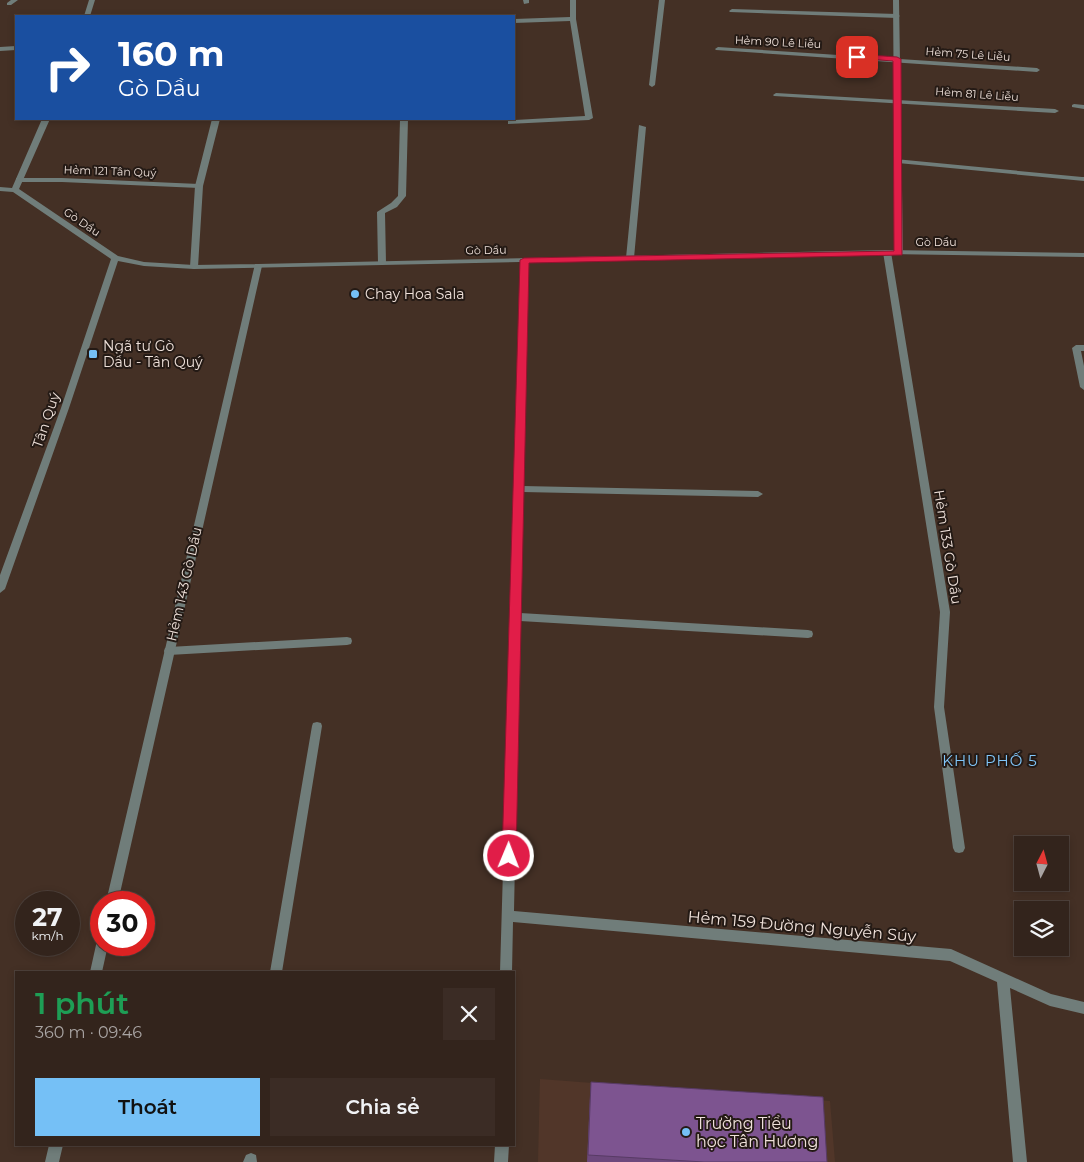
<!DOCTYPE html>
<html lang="vi">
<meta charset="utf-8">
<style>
:root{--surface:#33241c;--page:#3b2c25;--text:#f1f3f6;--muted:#a9a4a3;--line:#4e413b;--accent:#75c0f6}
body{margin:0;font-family:Montserrat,sans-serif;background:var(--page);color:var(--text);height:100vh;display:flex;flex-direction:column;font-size:19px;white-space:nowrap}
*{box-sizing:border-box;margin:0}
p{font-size:16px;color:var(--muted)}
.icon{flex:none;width:28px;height:28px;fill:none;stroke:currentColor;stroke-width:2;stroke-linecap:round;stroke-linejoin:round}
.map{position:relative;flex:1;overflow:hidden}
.details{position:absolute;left:15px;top:971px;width:500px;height:175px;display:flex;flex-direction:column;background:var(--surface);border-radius:0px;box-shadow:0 2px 8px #0003,0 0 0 1px var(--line)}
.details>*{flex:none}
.banner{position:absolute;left:15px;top:15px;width:500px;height:105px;border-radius:0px;box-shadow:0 2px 8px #0003,0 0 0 1px var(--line);background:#1a4fa0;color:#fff;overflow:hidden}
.needle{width:32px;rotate:6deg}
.buttons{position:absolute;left:1014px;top:836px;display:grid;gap:10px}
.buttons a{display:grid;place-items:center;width:55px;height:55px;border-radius:0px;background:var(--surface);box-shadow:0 2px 8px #0003,0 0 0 1px var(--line);font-size:25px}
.speed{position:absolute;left:15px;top:891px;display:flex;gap:10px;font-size:25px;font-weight:700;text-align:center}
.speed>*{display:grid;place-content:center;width:65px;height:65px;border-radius:50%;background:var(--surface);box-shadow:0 2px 8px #0003,0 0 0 1px var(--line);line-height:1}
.speed small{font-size:12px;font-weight:400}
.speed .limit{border:8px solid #d22;background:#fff;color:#111}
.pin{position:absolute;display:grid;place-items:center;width:42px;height:42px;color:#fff;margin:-21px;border-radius:10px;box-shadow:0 2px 8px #0006}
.me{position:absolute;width:55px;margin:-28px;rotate:1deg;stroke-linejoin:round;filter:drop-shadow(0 0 4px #0008)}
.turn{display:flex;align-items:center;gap:18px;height:105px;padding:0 20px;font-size:22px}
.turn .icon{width:65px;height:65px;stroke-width:2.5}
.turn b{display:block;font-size:35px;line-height:42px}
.round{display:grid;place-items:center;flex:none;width:52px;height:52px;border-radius:0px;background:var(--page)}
.overview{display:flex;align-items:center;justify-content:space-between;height:85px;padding:0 20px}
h1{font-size:30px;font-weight:600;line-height:38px;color:#1e9e55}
.button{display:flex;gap:10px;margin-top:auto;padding:10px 20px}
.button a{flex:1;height:58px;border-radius:0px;background:var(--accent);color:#111;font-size:20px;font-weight:600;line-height:58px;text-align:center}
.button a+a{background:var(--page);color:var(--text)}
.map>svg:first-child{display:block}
</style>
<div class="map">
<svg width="1084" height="1162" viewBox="0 0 1084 1162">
<rect width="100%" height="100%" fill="#443025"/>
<path fill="#513629" d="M540,1079L830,1101L835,1162H538Z"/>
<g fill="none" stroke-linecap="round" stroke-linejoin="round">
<path fill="#707d7a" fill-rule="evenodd" d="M11,0H18L11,5H7V3Z
M523,0H529V3L524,4Z
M732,9L897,14L900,16L897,18L730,12L729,11Z
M16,46V50L0,51V47Z
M718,47L1037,68L1040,70L1037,72L716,50L715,49Z
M776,93L1055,109L1059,111L1055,113L774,96L773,95Z
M212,119H220L203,186L198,267L194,269L190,267L195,186Z
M895,159L1082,177H1084V181L898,163L894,161Z
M1076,345H1084V351H1081L1084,366V390L1080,387L1072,348Z
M347,637L351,638L352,641L351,644L347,645L169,655L165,654L164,651L165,648L169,647Z
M317,722L321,723L322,726L282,972H270L312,726L313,723Z"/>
<path fill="#707d7a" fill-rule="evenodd" d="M570,0H576V19L593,118L589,120L508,124V119L514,118L515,120L585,116L570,21L514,23V19L570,17Z
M659,0H665L655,85L652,87L649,85Z
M893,0H899L903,253L899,255L895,253Z
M1074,104L1084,105V109L1072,107V105Z
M400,119H408L406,196L397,207L385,213L386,263L382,265L378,263L377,212L391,203L398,196Z
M639,125L646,127L634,258L630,260L626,258Z
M16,178H62L199,184L203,186L199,188L62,182H16Z
M884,250H890L891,252L950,612L944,707L965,848L963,852L959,853L955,852L953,848L934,707L940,612L883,252Z
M521,258H527L528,260L523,486L758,491L763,494L758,497L523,492L520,613L808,630L812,631L813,634L812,637L808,638L520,621L514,911L951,949L1051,994L1084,1002V1014L1050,1006L1010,988L1027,1162H1013L997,982L950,961L513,922L512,972H500Z
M255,264H261L262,266L118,902H106Z
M101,940V945H108L102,972H90L96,945L98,941Z
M49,1145H63L59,1162H45Z
M495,1145H509L508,1162H494Z
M251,1153L256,1155L257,1162H243L246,1155Z"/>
<path fill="#707d7a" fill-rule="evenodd" d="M89,0H95L90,16H84Z
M42,119H50L19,189L118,256L144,262L194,265L258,264L887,250L1084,253V257L887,254L194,269L144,266L118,261L69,408L5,589L0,593V575L61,408L111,259L13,192L0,191V187L12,188Z"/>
</g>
<path fill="#6c487c" d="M590,1096L827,1162H587Z"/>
<path fill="#7d5490" stroke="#583b65" d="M591,1082L823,1097L827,1162H704L588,1155Z"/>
<path fill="#e11d48" stroke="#92132f" d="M857,54L897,57L901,59L902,255L529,263L516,856L514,860L509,862L504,860L502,856L520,260L524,258L894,251L893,61L855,58L854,57Z"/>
<g fill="#75c0f6" stroke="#241a15" stroke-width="2">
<circle cx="355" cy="294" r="5"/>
<rect x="88" y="349" width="10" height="10" rx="2.5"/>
<circle cx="686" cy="1132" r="5"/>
</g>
<g text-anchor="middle" stroke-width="4" stroke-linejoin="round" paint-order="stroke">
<g font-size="11" fill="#efe1da" stroke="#241a15">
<text transform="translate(778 42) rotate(3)" y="4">Hẻm 90 Lê Liễu</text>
<text transform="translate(968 54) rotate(4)" y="4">Hẻm 75 Lê Liễu</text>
<text transform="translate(977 94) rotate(4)" y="4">Hẻm 81 Lê Liễu</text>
<text transform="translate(110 171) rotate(2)" y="4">Hẻm 121 Tân Quý</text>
<text transform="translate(82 222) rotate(34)" y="4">Gò Dầu</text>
<text x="936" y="246">Gò Dầu</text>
<text transform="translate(486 250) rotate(-1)" y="4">Gò Dầu</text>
</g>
<g font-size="14" fill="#efe1da" stroke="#241a15" text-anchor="start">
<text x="365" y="299">Chay Hoa Sala</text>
<text x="103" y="351">Ngã tư Gò<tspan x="103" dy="16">Dầu - Tân Quý</tspan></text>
</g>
<g font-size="14" fill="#efe1da" stroke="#241a15">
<text transform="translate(46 420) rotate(-71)" y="5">Tân Quý</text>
<text transform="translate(948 547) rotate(81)" y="5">Hẻm 133 Gò Dầu</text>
<text transform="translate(184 584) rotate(-77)" y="5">Hẻm 143 Gò Dầu</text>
</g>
<g font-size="15" letter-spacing="1" fill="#81c6f9" stroke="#241a15">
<text x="990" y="766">KHU PHỐ 5</text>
</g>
<g font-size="16" fill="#efe1da" stroke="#241a15">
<text transform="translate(802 926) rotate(5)" y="6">Hẻm 159 Đường Nguyễn Súy</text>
</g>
<g font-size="16" fill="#efe1da" stroke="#241a15" text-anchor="start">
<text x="696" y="1129">Trường Tiểu<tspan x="696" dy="18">học Tân Hương</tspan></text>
</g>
</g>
</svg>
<div class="buttons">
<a><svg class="needle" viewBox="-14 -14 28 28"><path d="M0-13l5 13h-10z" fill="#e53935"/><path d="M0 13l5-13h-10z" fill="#a9a4a3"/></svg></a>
<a><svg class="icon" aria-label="layers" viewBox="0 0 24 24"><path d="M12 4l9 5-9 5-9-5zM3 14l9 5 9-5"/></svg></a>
</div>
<div class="speed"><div>27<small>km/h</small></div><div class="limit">30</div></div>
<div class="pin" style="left:857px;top:57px;background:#d93025"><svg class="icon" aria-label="arrive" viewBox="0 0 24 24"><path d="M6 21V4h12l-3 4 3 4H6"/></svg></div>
<svg class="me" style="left:509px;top:856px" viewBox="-20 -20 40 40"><circle r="17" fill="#e11d48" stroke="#fff" stroke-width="3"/><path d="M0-11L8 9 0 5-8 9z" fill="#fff"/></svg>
<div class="banner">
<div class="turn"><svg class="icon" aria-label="right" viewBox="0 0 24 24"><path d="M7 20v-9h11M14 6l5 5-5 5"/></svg><div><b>160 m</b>Gò Dầu</div></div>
</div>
<section class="details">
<div class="overview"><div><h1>1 phút</h1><p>360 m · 09:46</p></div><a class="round"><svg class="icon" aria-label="close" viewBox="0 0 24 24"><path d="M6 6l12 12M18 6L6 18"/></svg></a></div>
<div class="button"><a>Thoát</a><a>Chia sẻ</a></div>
</section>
</div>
